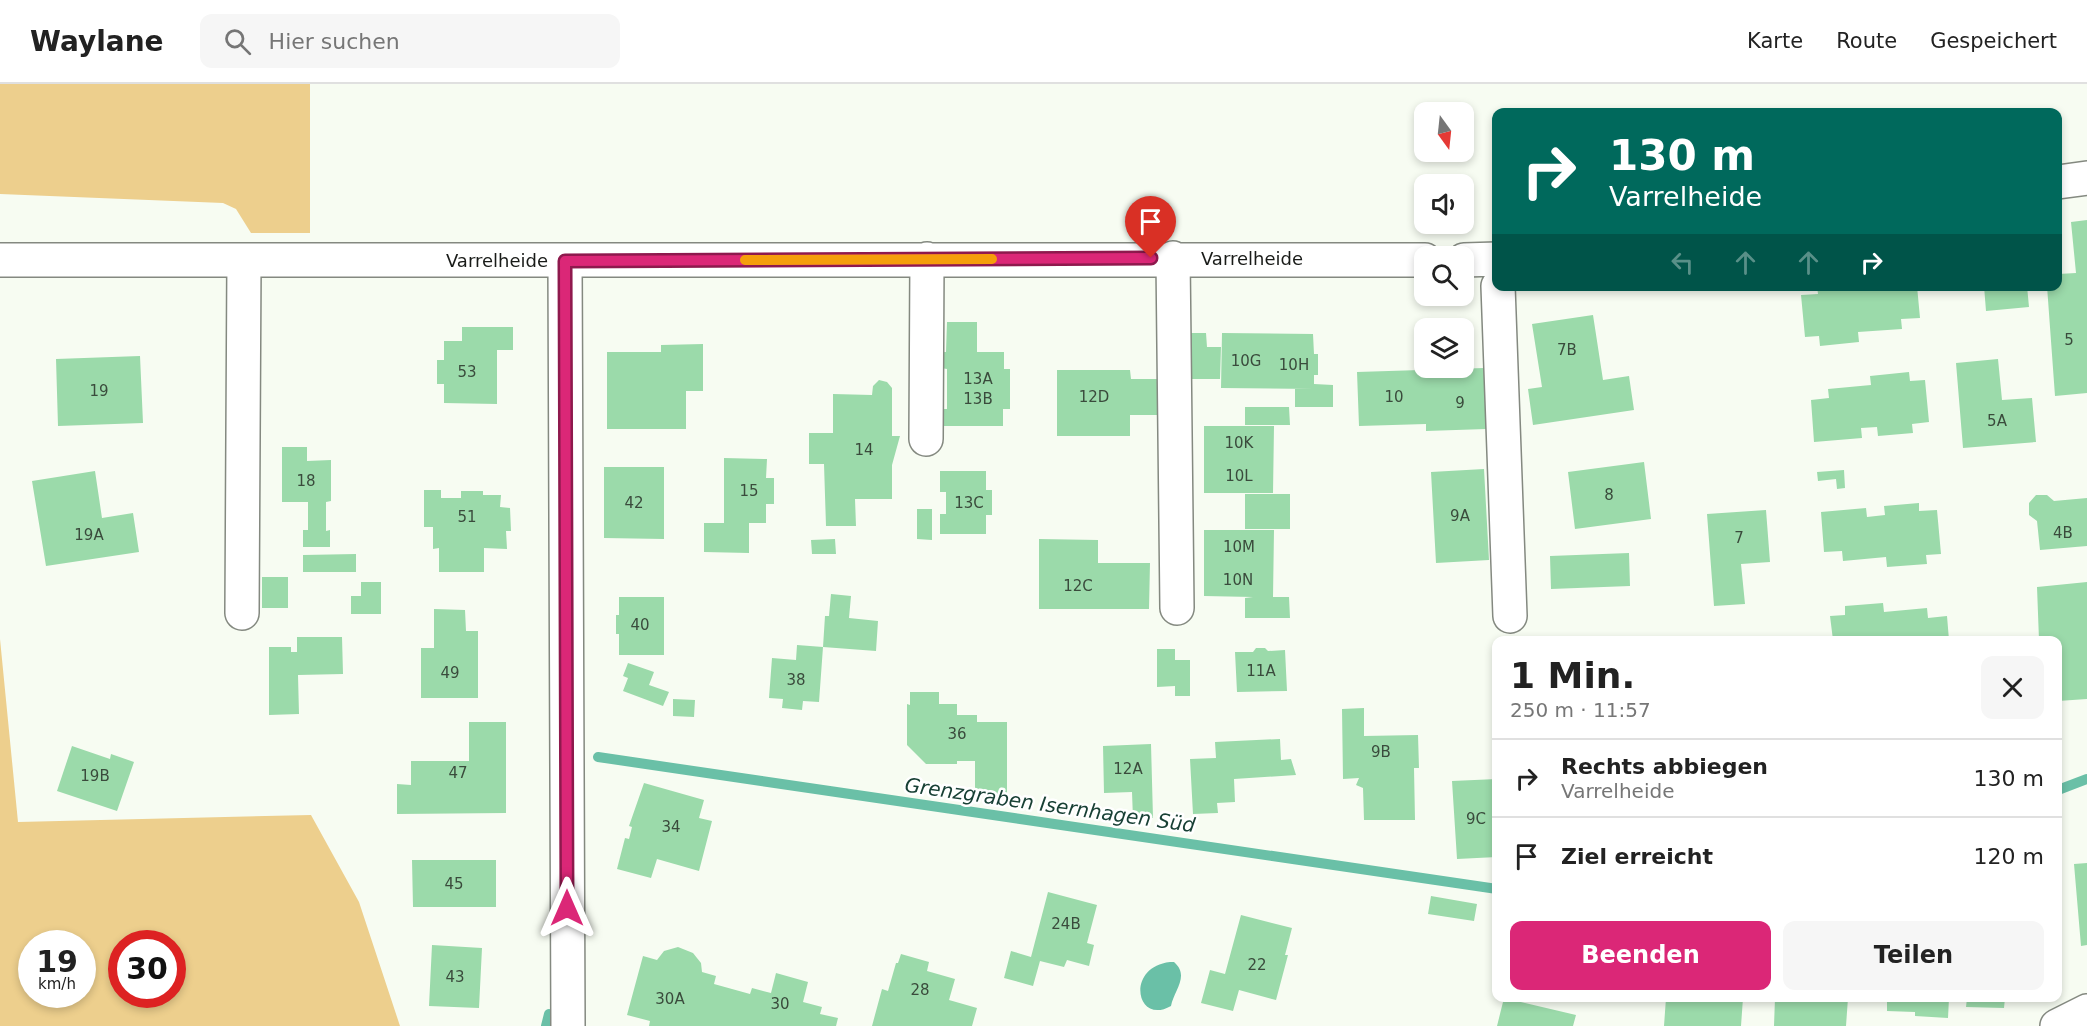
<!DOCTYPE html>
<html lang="de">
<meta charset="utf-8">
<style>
:root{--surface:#fff;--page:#f6f6f6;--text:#222;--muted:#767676;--line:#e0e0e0;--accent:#db2777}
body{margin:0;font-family:"DejaVu Sans",sans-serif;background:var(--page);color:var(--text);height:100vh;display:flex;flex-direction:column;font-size:22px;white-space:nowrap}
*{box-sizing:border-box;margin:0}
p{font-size:20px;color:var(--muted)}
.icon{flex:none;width:33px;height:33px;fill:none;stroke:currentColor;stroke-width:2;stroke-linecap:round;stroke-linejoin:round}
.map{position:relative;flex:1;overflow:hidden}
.side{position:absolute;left:1492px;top:552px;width:570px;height:366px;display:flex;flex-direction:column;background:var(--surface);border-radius:12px;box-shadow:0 3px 9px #0003}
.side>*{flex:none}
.banner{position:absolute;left:1492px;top:24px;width:570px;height:183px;border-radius:12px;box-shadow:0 3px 9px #0003;background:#00695c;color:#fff;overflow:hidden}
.needle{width:39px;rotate:165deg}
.controls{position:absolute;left:1414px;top:18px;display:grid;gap:12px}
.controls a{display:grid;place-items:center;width:60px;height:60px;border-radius:12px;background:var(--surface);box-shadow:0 3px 9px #0003;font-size:30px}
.speed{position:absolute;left:18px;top:846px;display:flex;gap:12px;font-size:30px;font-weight:700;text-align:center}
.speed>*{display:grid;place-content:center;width:78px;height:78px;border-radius:50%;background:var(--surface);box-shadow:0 3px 9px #0003;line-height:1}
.speed small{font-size:15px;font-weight:400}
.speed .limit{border:9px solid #d22;background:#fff;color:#111}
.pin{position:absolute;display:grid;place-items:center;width:51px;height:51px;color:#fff;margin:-62px -26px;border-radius:50% 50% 50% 0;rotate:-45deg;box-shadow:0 0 6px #0007}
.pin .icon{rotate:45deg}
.me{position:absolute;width:66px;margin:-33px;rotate:0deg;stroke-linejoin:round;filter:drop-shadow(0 0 4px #0008)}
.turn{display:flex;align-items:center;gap:21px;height:126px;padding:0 18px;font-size:27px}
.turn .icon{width:78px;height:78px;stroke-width:2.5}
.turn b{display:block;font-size:42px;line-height:51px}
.lanes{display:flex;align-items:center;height:57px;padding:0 18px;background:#0003;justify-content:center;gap:30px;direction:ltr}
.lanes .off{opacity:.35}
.round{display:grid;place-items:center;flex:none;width:63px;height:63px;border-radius:12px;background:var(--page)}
.summary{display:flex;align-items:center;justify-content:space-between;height:102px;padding:0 18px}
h1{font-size:36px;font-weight:700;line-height:45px}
.action{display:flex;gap:12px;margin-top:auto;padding:12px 18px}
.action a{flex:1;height:69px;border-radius:12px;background:var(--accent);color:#fff;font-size:24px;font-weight:700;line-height:69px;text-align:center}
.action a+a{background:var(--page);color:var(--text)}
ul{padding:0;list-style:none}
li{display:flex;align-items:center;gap:18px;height:78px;padding:0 18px;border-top:2px solid var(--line)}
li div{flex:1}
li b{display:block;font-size:22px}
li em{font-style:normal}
header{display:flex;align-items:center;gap:36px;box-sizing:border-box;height:84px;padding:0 30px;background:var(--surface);border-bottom:2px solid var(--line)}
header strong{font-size:28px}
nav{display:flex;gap:33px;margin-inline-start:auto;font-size:21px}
.search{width:420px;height:54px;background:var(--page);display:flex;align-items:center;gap:15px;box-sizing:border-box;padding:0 21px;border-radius:12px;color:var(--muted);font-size:22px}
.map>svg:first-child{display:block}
</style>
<header>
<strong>Waylane</strong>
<div class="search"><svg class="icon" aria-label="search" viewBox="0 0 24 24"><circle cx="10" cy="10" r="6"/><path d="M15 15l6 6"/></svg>Hier suchen</div>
<nav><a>Karte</a><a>Route</a><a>Gespeichert</a></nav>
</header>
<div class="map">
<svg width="2087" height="942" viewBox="0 0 2087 942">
<rect width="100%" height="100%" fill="#f7fcf2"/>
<path fill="#edcf8d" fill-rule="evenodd" d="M0,0H310V149H251L236,125L223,119L0,110Z
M0,555L18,738L311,731L359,818L400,942H0ZM32,860H82V910H32ZM122,860H172V910H122Z"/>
<path fill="#6ac0a7" d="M1170,878H1174C1190,892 1174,906 1171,922C1136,942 1125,883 1170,878Z"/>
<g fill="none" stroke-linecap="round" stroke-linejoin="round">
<path stroke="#6ac0a7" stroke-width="10" d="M598,673L1497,805
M2058,706L2087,695
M546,942L549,930"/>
</g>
<path fill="#9bdaaa" d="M2087,136V309L2055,312L2047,202H2058V190L2076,189L2071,138Z
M1817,202H1851L1852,206L1868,205V202H1917L1920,234L1901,235L1902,245L1858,248L1859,258L1820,262L1819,252L1805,253L1801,211L1818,210Z
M1984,202H2027L2029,223L1986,227Z
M1593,231L1603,296L1629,292L1634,326L1533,341L1528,305L1542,303L1532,240Z
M947,238H977V268H1004V285H1010V325H1003V342H941V325H947V285L941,284L942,268H946Z
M462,243H513V266H497V320L444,319V300H437V276H444V257H462Z
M1191,249H1206L1207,263H1221L1220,295H1191Z
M1222,249L1313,250L1314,270H1318V291H1314V300L1333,301V323H1295V305H1314L1221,304Z
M703,260V307H686V345H607V268H661V261Z
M140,272L143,339L58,342L56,275Z
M1998,275L2002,316L2032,314L2036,358L1963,364L1956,279Z
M1484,284L1486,345L1426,347V340L1359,342L1357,288Z
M1057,286H1130L1131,295H1163V331H1130V352H1057Z
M1909,288L1910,297L1925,296L1929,338L1912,340L1913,349L1878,352L1877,343L1861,344L1862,354L1814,358L1811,316L1829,314L1828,305L1871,301L1870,292Z
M879,296L887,298L892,304V352H900L892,381V415H855L856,442H826L824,380H809V349H833V310L872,311L873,302Z
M1245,323H1289L1290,341H1245Z
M1204,342H1274L1273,409H1204Z
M282,363H307V377L331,376V417L326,418V447L330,446V463H303V446H308V418H282Z
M724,374L767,375L766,394H774V420H766V439H749V469L704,468V439H724Z
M1644,378L1651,435L1575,445L1568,388Z
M604,383H664V455L604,454Z
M1484,385L1489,476L1436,479L1431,388Z
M1844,386L1845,404L1837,405L1836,395L1818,397L1817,388Z
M95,387L102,434L133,429L139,468L46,482L32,397Z
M940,387H986V406H992V431H986V450H940V430H946V408H940Z
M424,406H441V414H461V407H483V411H501L500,423L510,424L511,447H506L507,465L484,464V488H439V464L433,465V443H424Z
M1245,410H1290V445H1245Z
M2036,411H2047L2054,417L2087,414V462L2040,466L2037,437L2029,431V419Z
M1919,419V427L1937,426L1941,470L1926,471L1927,480L1887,483L1886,473L1843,477L1842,467L1824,468L1821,428L1866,424L1867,433L1885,431L1884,422Z
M917,425H932V456L917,455Z
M1766,426L1770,478L1741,480L1745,520L1714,522L1707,430Z
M1204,446H1274L1273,513H1289L1290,534H1245V514L1253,513L1204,512Z
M835,455L836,470H812L811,456Z
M1039,455L1098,456V479H1150L1149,525H1039Z
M1629,469L1630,502L1551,505L1550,472Z
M356,470V488H303V471Z
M262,493H288V524H262Z
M361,498H381V530H351V512H361Z
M2087,498V615L2058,617V556H2039L2037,503Z
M831,510L851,512L849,534L878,537L876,567L823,563L819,618L803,617L802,626L782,624L783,615L769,614L772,574L796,576L797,561L823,563L825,532H829Z
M619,513H664V571H619V550H616V531H619Z
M1883,519L1884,528L1927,524L1928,534L1947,532L1949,556H1833L1830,532L1845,531V522Z
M434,525L465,526L466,547H478V614H421V564H434Z
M297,553H342L343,590L298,591L299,630L269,631V563H291V568H297Z
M1256,564H1265L1268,567L1285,566L1287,607L1237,608L1235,568H1253Z
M1157,565H1175V576H1190V612H1175V602L1157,603Z
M628,579L654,588L649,601L669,608L663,622L623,607L628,594L623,592Z
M910,608H939V620H957V631H977V638H1007V710H975V677H957V680H926L907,661V620L910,621Z
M673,615L695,616L694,633L673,632Z
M1364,624V652L1418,651L1419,684H1414L1415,736H1364L1363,704L1356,701L1359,694L1343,695L1342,625Z
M469,638H506V729L397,730V700L411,701V677H469Z
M1280,655L1281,676L1291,675L1296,691L1234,695L1235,718L1217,719L1218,729L1193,730L1190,675L1216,674L1215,658Z
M1151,660L1153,734L1133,735L1132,708L1104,709L1103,662Z
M72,662L110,675L111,670L134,678L117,727L57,707Z
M1497,695V773L1457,775L1452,697Z
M644,699L704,716L699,734L712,737L699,787L657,775L651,794L617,785L625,754L629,755L632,743L629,742Z
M412,776H496V823H413Z
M2087,779V861L2081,862L2074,780Z
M1048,808L1097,821L1087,859L1094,861L1089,882L1067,876L1064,883L1040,877L1033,902L1004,894L1011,867L1031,873Z
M1431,812L1477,820L1474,837L1428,830Z
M1241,831L1292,844L1285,871H1288L1276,916L1239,906L1233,927L1201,919L1210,886L1225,890Z
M432,861L482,864L479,924L429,922Z
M678,863L693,869L701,879L702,888L716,892L714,900L750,910L752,904L771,909L776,889L808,898L803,918L822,923L820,930L838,934L836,942H649L650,937L627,931L643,872L657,876L664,867Z
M901,870L929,878L927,887L955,895L949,916L977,924L972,942H872L882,905L888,907L896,879H898Z
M1504,914L1576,931L1573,942H1497Z
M1666,914H1743L1741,942H1664Z
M1775,914H1848L1846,942H1774Z
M1887,914H1949L1948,934L1915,932V928L1887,927Z
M1967,914H2005L2004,924L1966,923Z"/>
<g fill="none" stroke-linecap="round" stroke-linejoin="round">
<defs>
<path id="minor" d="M2058,98L2087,94
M1173,174L1177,524
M0,176H1425
M1464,176L1497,175
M565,177L568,942
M1498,202L1510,532
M926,355L927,175
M242,529L244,176
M2057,942L2087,927"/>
</defs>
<use href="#minor" stroke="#848980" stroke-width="36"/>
<use href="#minor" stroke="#fff" stroke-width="33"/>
</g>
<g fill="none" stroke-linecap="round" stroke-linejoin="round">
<defs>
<path id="route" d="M567,824L565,177L1151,174"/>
</defs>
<use href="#route" stroke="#8e194d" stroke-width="15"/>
<use href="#route" stroke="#db2777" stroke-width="10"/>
<path stroke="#f59e0b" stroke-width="10" d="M745,176L992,175"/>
</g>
<g text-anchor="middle" stroke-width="5" stroke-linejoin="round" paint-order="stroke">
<g font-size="15" fill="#3a4b3c">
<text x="2069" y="261">5</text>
<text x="1567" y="271">7B</text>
<text x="1246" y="282">10G</text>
<text x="1294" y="286">10H</text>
<text x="467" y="293">53</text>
<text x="978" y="300">13A</text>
<text x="99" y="312">19</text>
<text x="1094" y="318">12D</text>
<text x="1394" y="318">10</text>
<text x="978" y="320">13B</text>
<text x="1460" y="324">9</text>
<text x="1997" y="342">5A</text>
<text x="1239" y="364">10K</text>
<text x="864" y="371">14</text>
<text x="1239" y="397">10L</text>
<text x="306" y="402">18</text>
<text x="749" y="412">15</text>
<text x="1609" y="416">8</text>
<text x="634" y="424">42</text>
<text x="969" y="424">13C</text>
<text x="1460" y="437">9A</text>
<text x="467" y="438">51</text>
<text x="2063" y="454">4B</text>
<text x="89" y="456">19A</text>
<text x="1739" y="459">7</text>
<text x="1239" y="468">10M</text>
<text x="1238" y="501">10N</text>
<text x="1078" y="507">12C</text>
<text x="640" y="546">40</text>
<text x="1261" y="592">11A</text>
<text x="450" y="594">49</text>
<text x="796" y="601">38</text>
<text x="957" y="655">36</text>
<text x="1381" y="673">9B</text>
<text x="1128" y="690">12A</text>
<text x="458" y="694">47</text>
<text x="95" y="697">19B</text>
<text x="1476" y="740">9C</text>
<text x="671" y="748">34</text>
<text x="454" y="805">45</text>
<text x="1066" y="845">24B</text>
<text x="1257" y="886">22</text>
<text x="455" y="898">43</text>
<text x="920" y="911">28</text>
<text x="670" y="920">30A</text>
<text x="780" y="925">30</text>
</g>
<g font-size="18" fill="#191b18" stroke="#fff">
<text x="1252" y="181">Varrelheide</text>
<text x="497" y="183">Varrelheide</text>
</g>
<g font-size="20" font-style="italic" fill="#184035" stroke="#fff">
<text transform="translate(1050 721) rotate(8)" y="7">Grenzgraben Isernhagen Süd</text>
</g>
</g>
</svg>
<div class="controls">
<a><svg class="needle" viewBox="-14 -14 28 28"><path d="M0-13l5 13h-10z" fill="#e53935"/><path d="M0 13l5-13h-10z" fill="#767676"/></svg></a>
<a><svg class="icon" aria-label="sound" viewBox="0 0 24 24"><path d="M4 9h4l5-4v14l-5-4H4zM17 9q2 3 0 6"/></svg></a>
<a><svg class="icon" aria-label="search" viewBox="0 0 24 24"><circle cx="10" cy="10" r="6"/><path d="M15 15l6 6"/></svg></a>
<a><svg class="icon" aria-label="layers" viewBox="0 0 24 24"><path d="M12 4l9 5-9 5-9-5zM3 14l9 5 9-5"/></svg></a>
</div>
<div class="speed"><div>19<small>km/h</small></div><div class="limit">30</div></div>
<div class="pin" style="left:1151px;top:174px;background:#d93025"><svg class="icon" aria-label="arrive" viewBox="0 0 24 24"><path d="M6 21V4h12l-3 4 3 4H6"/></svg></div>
<svg class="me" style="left:567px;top:824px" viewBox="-20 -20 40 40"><path d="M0-17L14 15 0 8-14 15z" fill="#db2777" stroke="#fff" stroke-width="4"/></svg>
<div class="banner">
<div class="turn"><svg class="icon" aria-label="right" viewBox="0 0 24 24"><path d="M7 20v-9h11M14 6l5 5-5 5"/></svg><div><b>130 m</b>Varrelheide</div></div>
<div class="lanes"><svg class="icon off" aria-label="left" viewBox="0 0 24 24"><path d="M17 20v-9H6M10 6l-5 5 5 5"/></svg><svg class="icon off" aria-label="ahead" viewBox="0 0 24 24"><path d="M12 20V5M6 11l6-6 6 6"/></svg><svg class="icon off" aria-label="ahead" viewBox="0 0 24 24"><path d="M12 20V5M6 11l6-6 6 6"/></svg><svg class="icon" aria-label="right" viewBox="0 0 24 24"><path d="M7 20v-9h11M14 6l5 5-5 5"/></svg></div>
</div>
<section class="side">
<div class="summary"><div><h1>1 Min.</h1><p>250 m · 11:57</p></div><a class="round"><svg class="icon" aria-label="close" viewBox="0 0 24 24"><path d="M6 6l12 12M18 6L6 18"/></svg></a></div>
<ul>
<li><svg class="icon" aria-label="right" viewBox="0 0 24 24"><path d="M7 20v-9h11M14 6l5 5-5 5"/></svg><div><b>Rechts abbiegen</b><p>Varrelheide</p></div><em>130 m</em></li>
<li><svg class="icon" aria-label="arrive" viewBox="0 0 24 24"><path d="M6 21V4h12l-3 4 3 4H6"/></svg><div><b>Ziel erreicht</b></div><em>120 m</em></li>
</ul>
<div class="action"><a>Beenden</a><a>Teilen</a></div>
</section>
</div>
